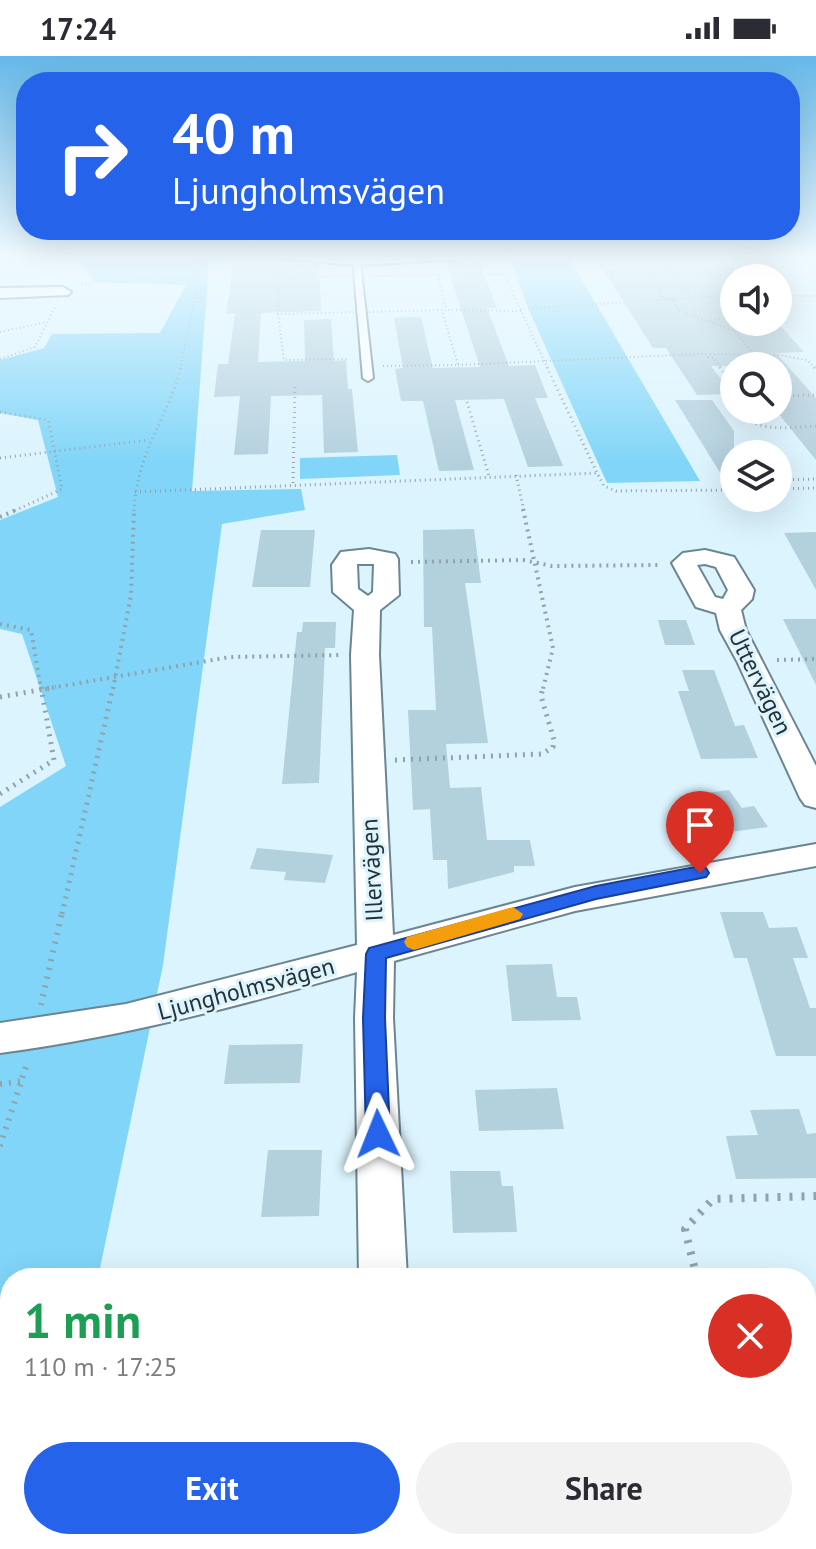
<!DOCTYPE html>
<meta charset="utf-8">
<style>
:root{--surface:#fff;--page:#f2f2f3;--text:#2b2b33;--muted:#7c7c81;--accent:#2563eb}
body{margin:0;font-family:"PT Sans",sans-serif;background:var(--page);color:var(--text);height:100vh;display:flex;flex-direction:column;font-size:30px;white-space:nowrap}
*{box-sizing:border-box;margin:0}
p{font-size:26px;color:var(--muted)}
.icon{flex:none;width:44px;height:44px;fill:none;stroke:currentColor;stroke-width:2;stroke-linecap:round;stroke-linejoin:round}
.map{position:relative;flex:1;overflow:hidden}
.panel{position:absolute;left:0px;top:1212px;width:816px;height:282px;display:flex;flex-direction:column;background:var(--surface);border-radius:32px 32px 0 0;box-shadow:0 8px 32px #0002}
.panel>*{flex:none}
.hud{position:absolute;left:16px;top:16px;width:784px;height:168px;border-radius:32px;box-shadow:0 8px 32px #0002;background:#2563eb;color:#fff;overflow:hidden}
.tools{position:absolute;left:720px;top:208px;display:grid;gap:16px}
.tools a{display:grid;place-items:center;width:72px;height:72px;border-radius:50%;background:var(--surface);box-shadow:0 8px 32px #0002;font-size:40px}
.pin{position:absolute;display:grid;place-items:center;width:68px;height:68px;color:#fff;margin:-82px -34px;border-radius:50% 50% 50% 0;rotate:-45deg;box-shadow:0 0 8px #0007}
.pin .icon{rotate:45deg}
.me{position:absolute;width:88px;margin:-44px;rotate:358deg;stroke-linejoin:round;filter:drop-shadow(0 0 6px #0008)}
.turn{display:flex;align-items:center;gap:28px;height:168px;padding:0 24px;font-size:36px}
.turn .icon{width:104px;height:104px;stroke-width:2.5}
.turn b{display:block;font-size:56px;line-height:68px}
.round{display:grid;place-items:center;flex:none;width:84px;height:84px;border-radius:42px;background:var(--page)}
.overview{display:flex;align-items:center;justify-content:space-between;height:136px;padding:0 24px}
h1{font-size:48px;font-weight:600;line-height:60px;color:#1e9e55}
.cta{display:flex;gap:16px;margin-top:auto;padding:16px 24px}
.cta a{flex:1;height:92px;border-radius:48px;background:var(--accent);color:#fff;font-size:32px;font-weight:600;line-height:92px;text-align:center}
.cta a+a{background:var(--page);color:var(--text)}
.status{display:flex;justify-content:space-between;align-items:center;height:56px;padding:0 40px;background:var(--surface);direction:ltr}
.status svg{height:22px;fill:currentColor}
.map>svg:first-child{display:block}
</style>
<div class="status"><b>17:24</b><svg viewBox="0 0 49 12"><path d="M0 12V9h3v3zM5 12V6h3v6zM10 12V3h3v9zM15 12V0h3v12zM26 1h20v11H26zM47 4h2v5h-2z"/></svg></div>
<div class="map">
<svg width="816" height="1493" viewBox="0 0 816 1493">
<rect width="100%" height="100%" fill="#dcf4fe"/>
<path fill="#80d5f8" d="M0,199H611L568,200L700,425L607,427L528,252L509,200L209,206L192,435L301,433L305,454L222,468L163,909L98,1222H10V1484H44L43,1493H0V751L66,710L22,578L0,573V464L58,441L38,364L0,357V304L44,292L52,278L160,277L186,229L95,226L79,205L0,206Z
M397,399L400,419L300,423V402Z"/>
<path fill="#b3d0dd" d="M479,205L497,252H487L509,310L535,309L548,342H535L563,410L528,411L504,343L455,344L474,414L439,415L423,345H401L395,313L403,312L394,262L421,261L433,312L480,311L446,207Z
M319,209L321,255L261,257L258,306L305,305L304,264L331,263L334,305L346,304L348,333H352L358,396L324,397L322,339L271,340L268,398L234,399L240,340L214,341L218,308H228L235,257L226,258L233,210Z
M734,211V266H777L804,296L776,297L816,342V404L778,357V310H711L732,338L697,339L666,292H653L603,213Z
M675,344H712L734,375V439Z
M474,473L481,527H465L488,687L446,688L450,732L481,731L487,784H530L535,810H514V816L448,833L447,804H433L430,753L413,754L408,654H436L432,571H424L423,474Z
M261,474H315L310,531H252Z
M816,476V534L784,477Z
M783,563H816V629Z
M658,564H686L695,589H665Z
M303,566H336L335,592H325L319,727L282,728L297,576H302Z
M682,614H714L735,670L744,669L758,702L701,703L678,635H689Z
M729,734L742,752L754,750L768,771L700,780L688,759L711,756L699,738Z
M257,792L333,799L325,827L284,824L286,816L250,813Z
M720,856H763L769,872L797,871L808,902H793L810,952H816V1000H776L747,902H734Z
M552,908L557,941H577L581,964L512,965L506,909Z
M303,988L300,1027L224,1028L229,989Z
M557,1032L564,1073L479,1075L475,1034Z
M799,1053L807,1078L816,1077V1122L736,1123L726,1080L758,1079L750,1054Z
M268,1094H322L319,1160L261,1161Z
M450,1115H500L502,1130H513L517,1176L453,1177Z"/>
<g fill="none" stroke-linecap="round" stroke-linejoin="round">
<defs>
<path id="service" d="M353,203L360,205L373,322L368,325L363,322Z"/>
<path id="minor" d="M278,199H472L465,203L356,209L285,203Z
M63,231L71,236L68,239L0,242V232Z
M369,493L395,498L398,503L399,539L380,554L379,599L393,879L575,831L816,788V810L575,855L394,905L393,962L407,1222H359L355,962L357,916C239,950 122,981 0,997V967L126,948L357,889L351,599L354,554L333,536L332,509L341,496ZM357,508H374L373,536L368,540L358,533Z
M705,494L734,501L754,534L752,543L741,554L746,574L816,710V752L805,749L800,742L737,605L720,574L716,557L696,551L672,507L683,497ZM705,508L716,511L728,534L723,543L715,541L697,509Z
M361,1484H417L418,1493H362Z"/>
</defs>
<use href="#service" stroke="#6b8692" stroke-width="4"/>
<use href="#minor" stroke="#6b8692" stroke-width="4"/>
<path stroke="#90a3aa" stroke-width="2" stroke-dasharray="1 3" stroke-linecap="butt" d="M184,199L204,206
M643,210L663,241
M666,210L689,240
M467,218H504L548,313
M438,219L446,254L278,258L277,222Z
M81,228L200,221
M778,240H816
M672,241L677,254L735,275L754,299
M778,252L794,241
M520,253L734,239
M448,254L521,255
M278,258L284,304L349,303
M711,264L734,262
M0,276L46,266
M708,301L714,302L721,313
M0,303L35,291L55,251
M458,309L700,298L780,299L807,304L816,313
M383,310L458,309L442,255
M180,313L201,211L217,199"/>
<path stroke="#90a3aa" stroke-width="3" stroke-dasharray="1 4" stroke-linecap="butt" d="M547,311L597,417
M720,311L734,333
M814,311L816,313
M778,340L816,339
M467,346L489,420
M735,354C757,377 787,372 816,370
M0,356L48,364L62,433L14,455
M0,402L149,384
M516,419L524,455
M778,424L816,423
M293,427L295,330
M778,433L816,432
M135,436L597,417L604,430L616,435L734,434
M134,455C137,396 167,363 181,311"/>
<path stroke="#90a3aa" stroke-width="4" stroke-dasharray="2 5" stroke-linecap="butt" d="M523,453L553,592L543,633
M0,461L18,453
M411,506L523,504L552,510L660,509
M0,568L31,574L41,633
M777,604L816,603
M45,633L230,601L340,599
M113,633L131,539L134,453"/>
<path stroke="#90a3aa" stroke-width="5" stroke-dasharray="2 6" stroke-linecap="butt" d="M0,641L56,631
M395,704L542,698L553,691L554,684L541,640L543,631
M0,738L54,704L41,631
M62,858L113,631"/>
<path stroke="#90a3aa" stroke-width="6" stroke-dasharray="2 7" stroke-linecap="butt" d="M41,949L62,856
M0,1028L24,1025
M0,1090L28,1005"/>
<path stroke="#90a3aa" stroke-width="8" stroke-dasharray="3 9" stroke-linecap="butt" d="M697,1222L685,1173L713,1143L816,1140
M0,1387H10
M756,1484L757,1493"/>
<use href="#service" fill="#fff" fill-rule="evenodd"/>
<use href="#minor" fill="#fff" fill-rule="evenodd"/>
</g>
<linearGradient id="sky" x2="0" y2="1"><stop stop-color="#66b8e9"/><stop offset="0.49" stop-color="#effaff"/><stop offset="1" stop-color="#effaff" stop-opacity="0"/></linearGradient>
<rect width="816" height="408" fill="url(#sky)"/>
<path fill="#2563eb" stroke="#184099" stroke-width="2" d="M700,810L706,812L709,817L706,821L596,843L386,902L385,962L390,1078L386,1085L378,1088L369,1085L366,1078L363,962L366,898L369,892L596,830Z"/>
<path fill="#f59e0b" d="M513,851L523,858L520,863L414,894L407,891L404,886L407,881Z"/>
<g text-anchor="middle" stroke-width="6" stroke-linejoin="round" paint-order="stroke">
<g font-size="24" fill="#263136" stroke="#dcf4fe">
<text transform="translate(760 626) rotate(64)" y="8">Uttervägen</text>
<text transform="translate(372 814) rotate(-93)" y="8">Illervägen</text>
<text transform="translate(246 933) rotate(-15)" y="8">Ljungholmsvägen</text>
</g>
</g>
</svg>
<div class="tools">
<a><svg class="icon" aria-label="sound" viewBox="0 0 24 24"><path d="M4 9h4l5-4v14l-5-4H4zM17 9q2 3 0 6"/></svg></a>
<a><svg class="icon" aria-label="search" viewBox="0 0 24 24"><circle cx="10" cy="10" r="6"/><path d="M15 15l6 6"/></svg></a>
<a><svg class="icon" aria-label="layers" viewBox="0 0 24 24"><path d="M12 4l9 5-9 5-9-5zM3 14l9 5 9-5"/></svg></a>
</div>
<div class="pin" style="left:700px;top:817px;background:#d93025"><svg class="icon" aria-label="arrive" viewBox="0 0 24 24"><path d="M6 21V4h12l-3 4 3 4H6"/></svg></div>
<svg class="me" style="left:378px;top:1078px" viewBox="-20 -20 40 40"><path d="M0-17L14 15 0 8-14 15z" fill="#2563eb" stroke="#fff" stroke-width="4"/></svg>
<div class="hud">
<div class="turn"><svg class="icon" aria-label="right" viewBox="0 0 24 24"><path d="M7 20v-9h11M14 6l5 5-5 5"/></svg><div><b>40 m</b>Ljungholmsvägen</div></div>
</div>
<section class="panel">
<div class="overview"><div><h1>1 min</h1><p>110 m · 17:25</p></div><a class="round" style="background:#d93025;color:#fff"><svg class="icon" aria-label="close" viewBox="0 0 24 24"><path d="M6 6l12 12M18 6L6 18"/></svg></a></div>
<div class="cta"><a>Exit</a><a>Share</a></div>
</section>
</div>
